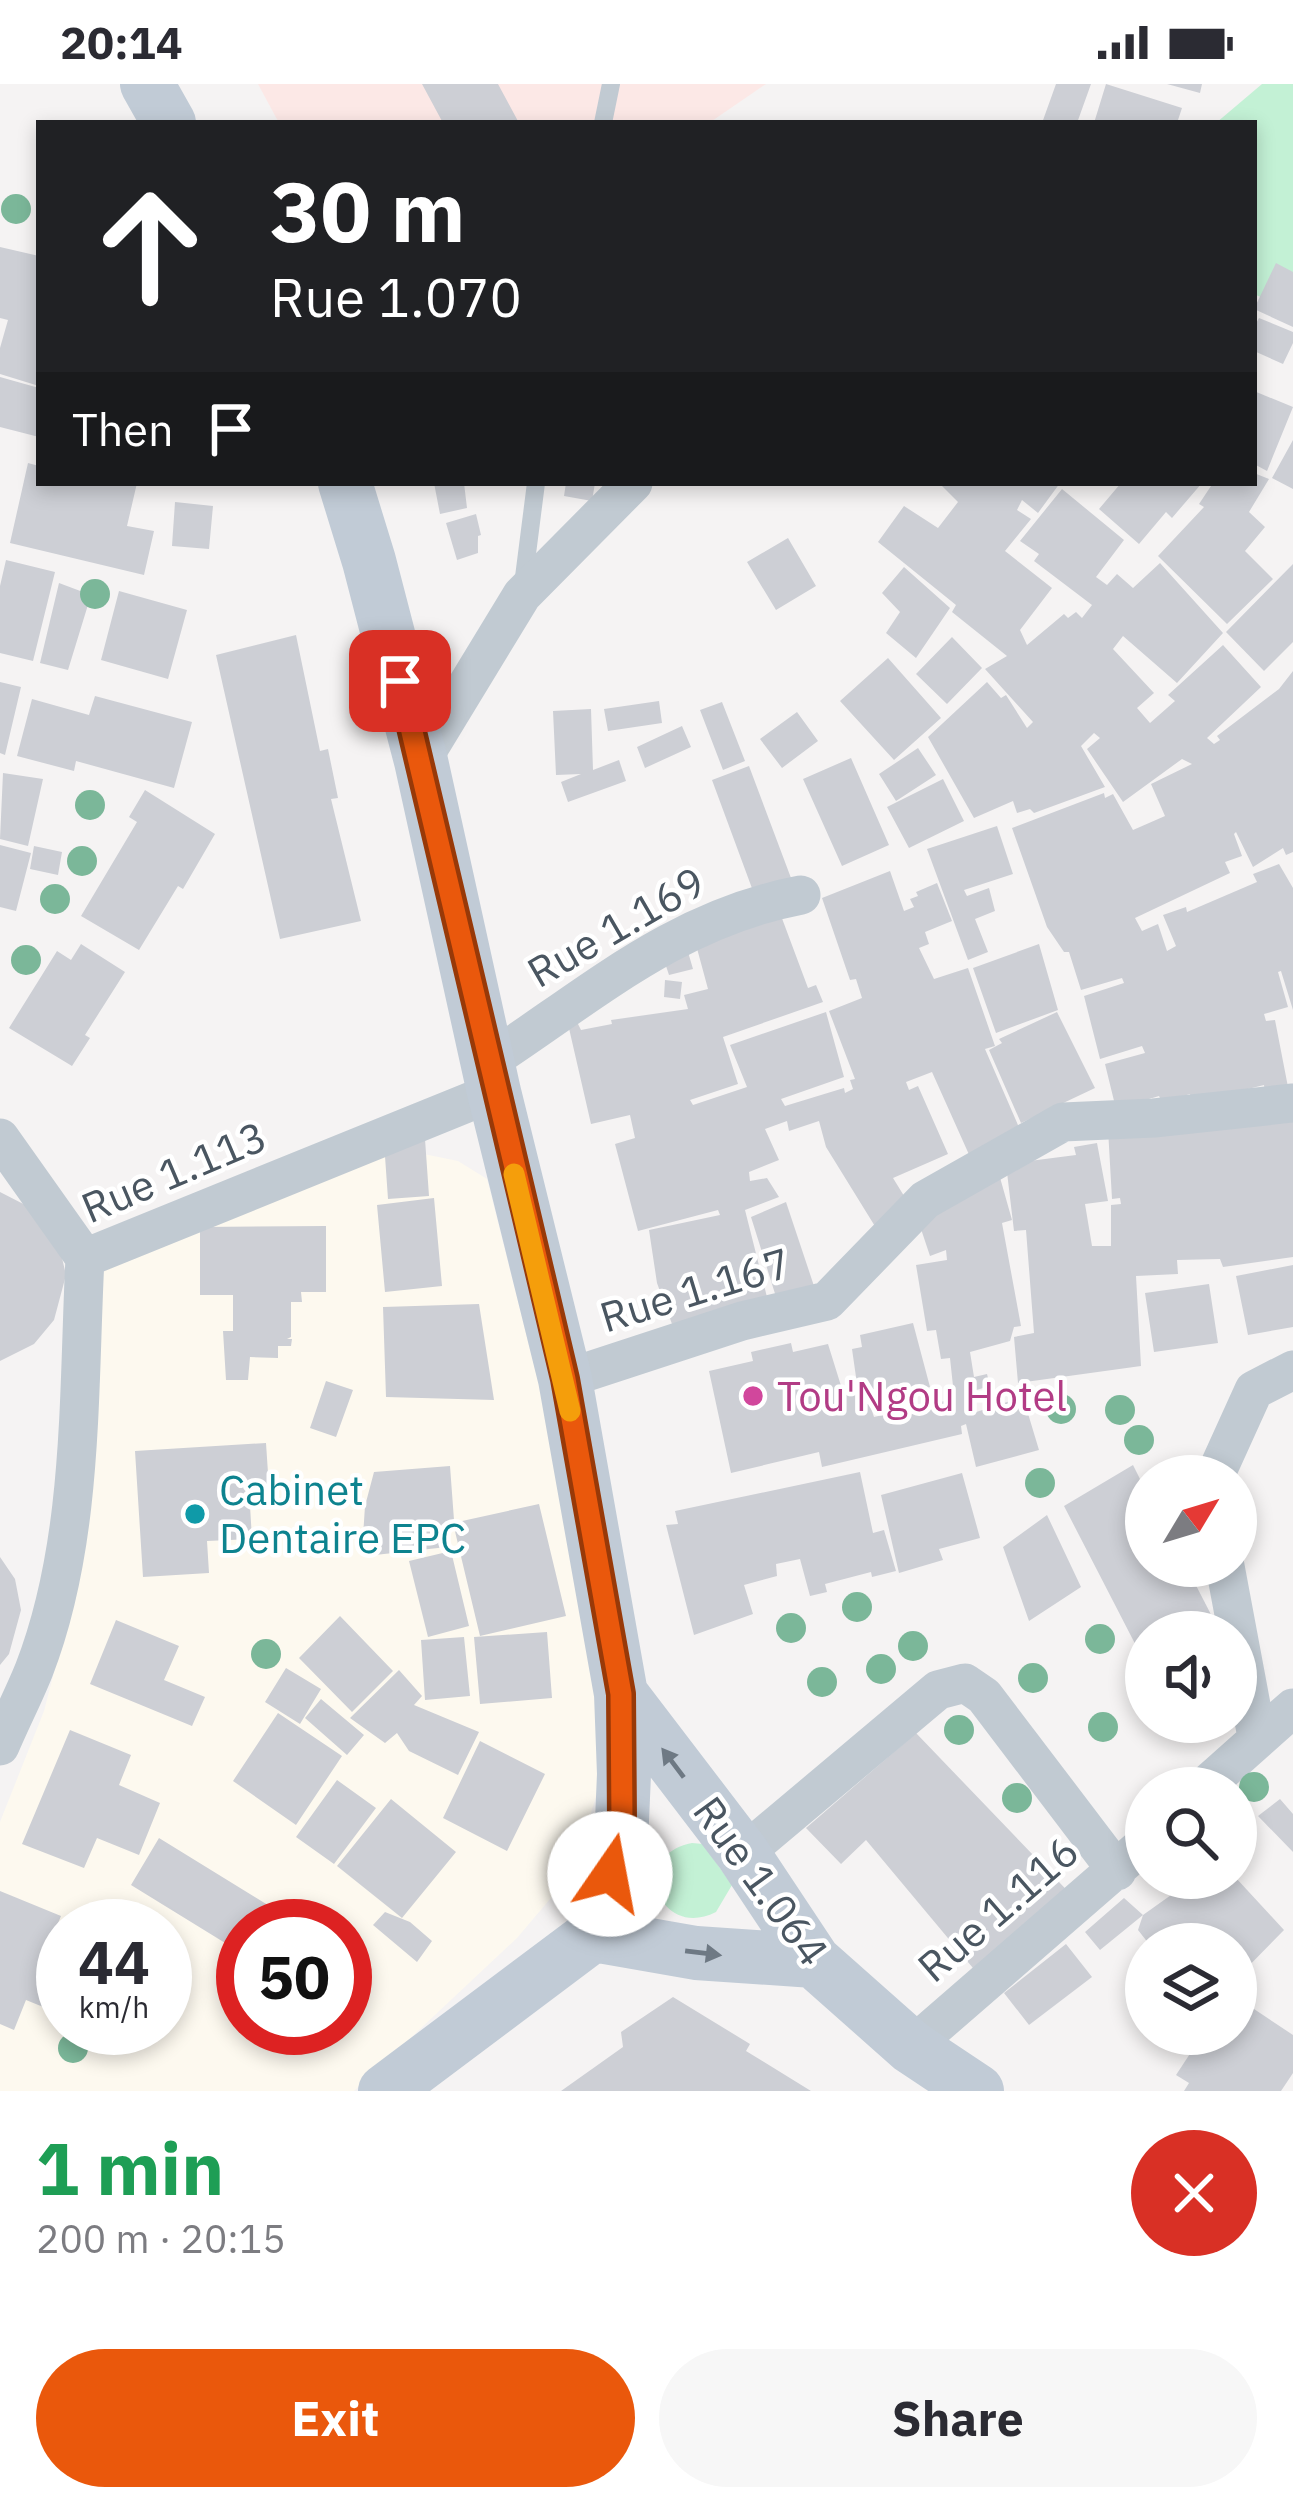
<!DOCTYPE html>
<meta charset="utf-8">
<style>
:root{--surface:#fff;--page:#f7f7f7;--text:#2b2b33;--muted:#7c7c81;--accent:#ea580c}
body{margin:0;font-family:"IBM Plex Sans",sans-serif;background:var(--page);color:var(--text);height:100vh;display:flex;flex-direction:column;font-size:45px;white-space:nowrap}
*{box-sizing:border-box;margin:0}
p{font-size:39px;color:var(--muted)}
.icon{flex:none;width:66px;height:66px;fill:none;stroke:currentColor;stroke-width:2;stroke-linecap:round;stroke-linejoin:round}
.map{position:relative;height:2007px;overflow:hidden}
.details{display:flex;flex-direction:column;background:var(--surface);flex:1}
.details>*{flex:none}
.top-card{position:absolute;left:36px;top:36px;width:1221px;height:366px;border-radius:0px;box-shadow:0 6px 18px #0003;background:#202124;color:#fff;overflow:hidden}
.needle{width:78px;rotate:52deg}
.buttons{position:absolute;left:1125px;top:1371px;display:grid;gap:24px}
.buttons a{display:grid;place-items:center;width:132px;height:132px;border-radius:50%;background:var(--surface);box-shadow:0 6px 18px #0003;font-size:60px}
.speed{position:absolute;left:36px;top:1815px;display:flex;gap:24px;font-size:60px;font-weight:700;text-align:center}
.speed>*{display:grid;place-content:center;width:156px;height:156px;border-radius:50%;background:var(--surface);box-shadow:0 6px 18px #0003;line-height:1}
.speed small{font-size:30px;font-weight:400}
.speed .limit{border:18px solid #d22;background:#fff;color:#111}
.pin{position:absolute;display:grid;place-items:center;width:102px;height:102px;color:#fff;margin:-51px;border-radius:24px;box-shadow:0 6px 18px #0006}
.me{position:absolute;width:132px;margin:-66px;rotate:12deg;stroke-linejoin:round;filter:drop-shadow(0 0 9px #0008)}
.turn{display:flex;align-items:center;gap:42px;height:252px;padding:0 36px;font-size:54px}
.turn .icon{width:156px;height:156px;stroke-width:2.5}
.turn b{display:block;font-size:84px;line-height:102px}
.then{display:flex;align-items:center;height:114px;padding:0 36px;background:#0003;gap:24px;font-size:45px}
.round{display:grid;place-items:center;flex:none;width:126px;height:126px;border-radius:63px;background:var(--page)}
.summary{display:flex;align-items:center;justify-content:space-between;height:204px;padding:0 36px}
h1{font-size:72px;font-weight:800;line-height:90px;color:#1e9e55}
.primary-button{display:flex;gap:24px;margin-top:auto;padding:24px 36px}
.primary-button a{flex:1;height:138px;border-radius:72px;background:var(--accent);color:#fff;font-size:48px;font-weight:800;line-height:138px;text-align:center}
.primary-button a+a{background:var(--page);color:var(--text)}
.status{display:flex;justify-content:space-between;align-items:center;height:84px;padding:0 60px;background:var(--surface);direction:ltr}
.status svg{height:33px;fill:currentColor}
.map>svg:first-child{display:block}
</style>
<div class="status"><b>20:14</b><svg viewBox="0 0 49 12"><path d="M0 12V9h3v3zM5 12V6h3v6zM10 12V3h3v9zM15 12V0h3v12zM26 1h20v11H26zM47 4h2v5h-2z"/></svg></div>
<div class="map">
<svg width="1293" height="2007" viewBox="0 0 1293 2007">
<rect width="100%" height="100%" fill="#f5f3f3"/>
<path fill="#fdf9ef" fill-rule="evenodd" d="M414,1068L458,1077L487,1095L564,1400L600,1636L598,1707L575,1777L556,1808L517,1854L354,2007H0V1738L44,1627L75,1507L101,1193L106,1183L380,1073ZM63,1842H165V1944H63ZM243,1842H345V1944H243Z"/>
<path fill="#fce8e6" d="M258,0H766L709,39H279Z"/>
<path fill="#c3f1d5" d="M1262,0H1293V228L1254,210V39H1216Z
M692,1759L703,1760L732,1801L716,1828C659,1857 628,1771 692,1759Z"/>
<path fill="#cdcfd5" d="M422,0H498L519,39H443Z
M1056,0H1091L1077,39H1042Z
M1106,0L1182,24L1177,39H1094Z
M1167,0H1202L1200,9Z
M0,163L39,172V302L0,290V264L8,236L0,234Z
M1276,179L1293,188V243L1254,225Z
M1259,234L1293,248V259L1283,280L1254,267V243Z
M0,293L39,304V353L0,343Z
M1254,307L1293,323L1267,387L1254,380Z
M1293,356V405L1272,394Z
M28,379L39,382V399H137L127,442L154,447L144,491L10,459Z
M1254,389L1269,395L1249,428L1265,443L1245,467L1273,495L1227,540L1158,472L1204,423L1199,420L1213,399H1254Z
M434,399H464L467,424L440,430Z
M566,399H595L592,417L564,412Z
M939,399H1060L1038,429L1022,416L1017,426L1031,435L1005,467L1052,504L1020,546L1027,561L1064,530L1068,534L1076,528L1082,534L1092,521L1034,477L1039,470L1020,457L1062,405L1124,456L1096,493L1107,501L1117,490L1133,504L1160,479L1223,549L1177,599L1123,552L1113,565L1154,609L1137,624L1150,639L1175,617L1168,611L1223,561L1261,603L1207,654L1214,660L1220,656L1217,652L1279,605L1293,587V768L1286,771L1283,764L1253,783L1236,748L1234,750L1242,772L1225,778L1230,789L1135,834L1142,847L1158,840L1167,867L1176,862L1163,831L1186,823L1187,828L1257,798L1253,790L1279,780L1293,804V926L1281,887L1278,888L1288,923L1264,930L1266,937L1275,936L1288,1003L1265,1009L1264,1001L1192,1019L1190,1010L1162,1018L1159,1012L1116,1025L1105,980L1145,969L1142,962L1100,975L1084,912L1124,899L1122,894L1081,906L1069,868H1064L1047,843L1012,744L1104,709L1105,714L1113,710L1133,746L1165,732L1151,700L1192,680L1182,675L1123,718L1087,665L1100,654L1094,649L1081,662L1105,703L1034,729L1030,725L1017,729L1013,717L974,734L928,653L987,598L1001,614L1006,611L1027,644L1033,638L985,585L1007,572L952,528L956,521L878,458L904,422L938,444L958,418Z
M1121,399H1202L1172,434L1166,428L1139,460L1099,425Z
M175,418L213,422L209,465L172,462Z
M476,430L481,451L478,452V469L457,476L446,439Z
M788,454L816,502L776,526L747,478Z
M6,476L55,488L33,577L0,569V502Z
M1293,480V558L1264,587L1226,548Z
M904,483L950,524L916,574L886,549L900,528L882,509Z
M59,499L91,511L68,586L40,579Z
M119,507L187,526L168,595L101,576Z
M296,551L320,667L328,665L338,714L331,715L361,837L280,855L216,571Z
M952,553L982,584L947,620L916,590Z
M888,574L941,634L894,676L840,617Z
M0,598L21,603L5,671L0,669Z
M95,612L192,638L174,704L76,677L74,687L17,672L32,615L89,631Z
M659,617L662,639L608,647L604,625Z
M722,618L745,677L723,686L700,626Z
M591,625L593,686L619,676L626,697L568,718L561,698L581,690L556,691L553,627Z
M797,628L818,657L782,684L760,655Z
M682,642L691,663L645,684L637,663Z
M918,664L936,691L896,717L879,690Z
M851,674L889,761L842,782L803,695Z
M749,682L791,794L753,807L712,696Z
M3,689L43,695L28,762L0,755Z
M943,695L964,737L909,764L887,723Z
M145,706L215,750L183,805L178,802L139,866L81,832L137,738L129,733Z
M997,742L1013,790L964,806L967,812L989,804L995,827L975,835L988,868L968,876L927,765Z
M0,761L31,769L16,827L0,823Z
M34,762L62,768L58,791L30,785Z
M890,787L904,827L914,823L910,815L918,812L916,808L937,799L952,837L925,848L929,860L919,864L934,895L968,884L995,962L985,965L1021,1048L971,1075L932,988L906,998L909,1006L918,1002L948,1070L893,1094L909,1120L881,1152L826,1063L819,1037L789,1047L787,1037L765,1045L779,1076L749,1088L750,1097L767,1094L779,1113L745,1126L768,1217L672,1240L657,1199L649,1146L720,1131L718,1126L638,1147L615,1060L635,1054L630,1031L591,1040L568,940L577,938L581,946L612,940L611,936L688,925L684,911L708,905L695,857L780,829L808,904L816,901L823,918L723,953L738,1000L690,1016L693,1021L747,1003L730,961L826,928L844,993L781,1015L785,1022L844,1004L845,1009L853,1005L850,996L855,995L829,927L862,914L856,895L850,896L822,814Z
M81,860L125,888L85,951L90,954L72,982L9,944L57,867L71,876Z
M1039,860L1058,926L996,949L973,884Z
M688,868L693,885L669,891L664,876Z
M665,896L682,898L680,915L664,913Z
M1057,928L1095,1004L1021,1039L989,966L1002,959L999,955Z
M1293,1035V1173L1223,1183L1220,1175L1177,1176L1178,1190L1136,1192L1141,1282L1018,1299L1014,1253L1034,1249L1026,1146L1014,1147L1006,1080L1076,1071L1074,1063L1097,1059L1108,1117L1085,1120L1092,1162H1111V1121L1121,1120L1120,1114L1112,1115L1108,1045Z
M425,1055L429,1112L388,1115L384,1058Z
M999,1090L1012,1136L1002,1139L1021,1242L1014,1243L1010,1257L970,1268L974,1293L987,1290L990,1302L973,1307L970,1330L1023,1313L1039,1366L976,1383L966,1340L961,1342L962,1350L822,1383L819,1368L731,1389L709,1287L753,1277L751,1268L791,1259L793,1268L828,1260L842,1305L857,1300L852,1265L862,1263L860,1251L913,1239L930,1303L870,1321L874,1333L949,1316L944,1304L953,1302L950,1274L941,1275L936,1246L927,1247L916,1181L947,1176L946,1166L930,1172L916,1130Z
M0,1108L37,1127L59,1161L66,1191L54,1236L34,1260L0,1277Z
M434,1114L442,1202L385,1208L377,1121Z
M786,1118L814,1202L777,1216L751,1133Z
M326,1142V1208H301L302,1218H291V1253L287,1255H292L291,1262H278V1274L250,1273L248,1296H226L223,1247H233V1211H200V1143Z
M1293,1181V1243L1248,1251L1236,1192Z
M1209,1200L1218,1259L1154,1268L1145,1209Z
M479,1220L494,1316L386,1313L383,1223Z
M326,1297L353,1306L336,1353L310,1344Z
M266,1359L269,1404L249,1405L252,1455L207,1457L209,1489L143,1493L135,1367Z
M1133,1381L1146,1407V1482H1186L1220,1548H1146V1581L1064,1422Z
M450,1382L454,1436L445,1440L447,1463L375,1471L362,1468L365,1422L374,1388Z
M860,1388L873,1449L884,1446L896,1487L872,1493L871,1488L825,1500L827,1508L810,1512L800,1475L776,1480L777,1492L744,1501L753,1530L694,1551L666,1441L678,1440L675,1427Z
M962,1389L980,1454L939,1465L943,1476L899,1489L881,1411Z
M539,1420L566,1532L480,1552L453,1439Z
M1047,1431L1081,1503L1029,1537L1003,1463Z
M451,1467L469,1542L428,1553L409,1477Z
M0,1473L15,1495L21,1526L9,1570L0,1581Z
M340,1532L393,1587L352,1628L299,1574Z
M116,1536L179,1562L164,1596L205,1613L192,1642L90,1600Z
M547,1548L552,1614L480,1620L474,1553Z
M464,1553L470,1612L425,1616L421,1556Z
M286,1584L321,1605L300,1640L265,1618Z
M399,1586L422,1612L414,1621L479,1648L458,1691L409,1667L397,1649L385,1659L350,1634Z
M321,1615L364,1651L347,1671L305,1634Z
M278,1629L342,1672L296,1741L233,1697Z
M70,1646L131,1671L119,1701L160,1719L139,1771L97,1754L84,1784L22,1760Z
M916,1649L1083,1823L988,1902L866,1756L841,1780L806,1744Z
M480,1657L545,1690L507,1767L443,1734Z
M337,1696L376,1724L334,1780L296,1753Z
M391,1715L456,1768L402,1834L337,1782Z
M1280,1715L1293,1730V1768L1258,1732Z
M159,1754L302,1842H243V1870L131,1801Z
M1195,1794H1236L1284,1846L1236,1895V1860H1149L1138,1846L1143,1831L1100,1866L1085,1848L1124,1814L1143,1831Z
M0,1807L61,1832L49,1861L63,1867V1931L26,1916L14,1946L0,1940Z
M385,1828L410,1838L432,1857L417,1878L373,1841Z
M1066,1860L1092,1893L1029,1941L1004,1909Z
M345,1868L372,1885L345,1931Z
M673,1913L750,1960L746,1967L811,2007H561L623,1963L621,1948Z
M1236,1913L1293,1951V1989L1281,2007H1184L1189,1999L1176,1991L1203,1950H1236Z"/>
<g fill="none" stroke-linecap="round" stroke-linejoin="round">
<path stroke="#c1cad2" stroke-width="18" d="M603,39L611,0
M523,501L536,399"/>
<path stroke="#c1cad2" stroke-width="39" d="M421,677L522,511L633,399
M488,978C592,910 675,835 801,811
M0,1054L85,1174
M565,1295L742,1237L827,1217L925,1116L1063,1038L1154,1034L1293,1019
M1215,1392L1254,1306L1293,1286
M1225,1482L1257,1653
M0,1662C11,1636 24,1611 34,1586C84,1457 78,1310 85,1174L494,1008
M1203,1704L1293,1624
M743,1770L938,1606L965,1599L984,1612L1117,1787
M911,1963L1146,1759"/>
<path stroke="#c1cbd6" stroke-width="54" d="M147,0L169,39
M345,399L369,477L421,677L494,1008L565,1295L621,1610L624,1690L622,1737L593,1851L385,2007
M621,1610L743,1770L814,1877L911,1963L977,2007
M593,1851L696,1869L814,1877"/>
</g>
<g fill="#7bb799">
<circle cx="16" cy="125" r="15"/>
<circle cx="95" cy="510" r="15"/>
<circle cx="90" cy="721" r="15"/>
<circle cx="82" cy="777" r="15"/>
<circle cx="55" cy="815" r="15"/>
<circle cx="26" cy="876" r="15"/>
<circle cx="1061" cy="1325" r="15"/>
<circle cx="1120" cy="1326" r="15"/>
<circle cx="1139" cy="1356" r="15"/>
<circle cx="1040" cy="1399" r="15"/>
<circle cx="857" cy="1523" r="15"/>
<circle cx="791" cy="1544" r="15"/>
<circle cx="1100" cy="1555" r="15"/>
<circle cx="913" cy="1562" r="15"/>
<circle cx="266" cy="1570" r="15"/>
<circle cx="881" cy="1585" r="15"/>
<circle cx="1033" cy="1594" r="15"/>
<circle cx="822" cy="1598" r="15"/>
<circle cx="1103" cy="1643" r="15"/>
<circle cx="959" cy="1646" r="15"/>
<circle cx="1254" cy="1703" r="15"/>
<circle cx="1017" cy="1714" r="15"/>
<circle cx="73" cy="1964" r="15"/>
</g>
<defs><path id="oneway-solid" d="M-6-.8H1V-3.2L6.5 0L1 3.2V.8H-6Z" transform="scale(3)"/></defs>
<g fill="#6e7984">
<use href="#oneway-solid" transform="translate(673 1679) rotate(-127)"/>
<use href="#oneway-solid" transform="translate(703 1869) rotate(7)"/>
</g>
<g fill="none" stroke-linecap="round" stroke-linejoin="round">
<defs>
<path id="route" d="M400,597L565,1295L621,1610L622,1737L610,1790"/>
</defs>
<use href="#route" stroke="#983908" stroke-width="30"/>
<use href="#route" stroke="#ea580c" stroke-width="21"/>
<path stroke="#f59e0b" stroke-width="21" d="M514,1090L570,1327"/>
</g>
<circle fill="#d1479c" stroke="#fff" stroke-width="4.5" cx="753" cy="1312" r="12"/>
<circle fill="#0f9aa8" stroke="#fff" stroke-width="4.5" cx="195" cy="1430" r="12"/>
<g text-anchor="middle" stroke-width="9" stroke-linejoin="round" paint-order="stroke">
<g font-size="42" fill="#4a5661" stroke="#fff">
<text transform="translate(616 843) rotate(-30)" y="15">Rue 1.169</text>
<text transform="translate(174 1088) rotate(-23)" y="15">Rue 1.113</text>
<text transform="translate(695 1206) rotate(-17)" y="15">Rue 1.167</text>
<text transform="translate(761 1797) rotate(54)" y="15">Rue 1.064</text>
<text transform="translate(998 1825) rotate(-41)" y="15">Rue 1.116</text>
</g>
<g font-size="42" fill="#b23c85" stroke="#fff" text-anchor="start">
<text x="777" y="1327">Tou'Ngou Hotel</text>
</g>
<g font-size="42" fill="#0d838f" stroke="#fff" text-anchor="start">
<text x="219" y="1421">Cabinet<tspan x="219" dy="48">Dentaire EPC</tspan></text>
</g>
</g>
</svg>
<div class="buttons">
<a><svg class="needle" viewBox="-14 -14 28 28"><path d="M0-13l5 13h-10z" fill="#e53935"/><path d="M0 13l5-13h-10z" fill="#7c7c81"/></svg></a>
<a><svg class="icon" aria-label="sound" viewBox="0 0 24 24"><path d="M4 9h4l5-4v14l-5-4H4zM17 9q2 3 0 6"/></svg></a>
<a><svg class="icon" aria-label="search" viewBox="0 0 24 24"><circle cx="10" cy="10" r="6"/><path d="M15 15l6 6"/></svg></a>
<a><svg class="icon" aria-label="layers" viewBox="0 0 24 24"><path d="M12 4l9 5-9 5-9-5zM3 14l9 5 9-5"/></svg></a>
</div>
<div class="speed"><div>44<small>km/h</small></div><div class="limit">50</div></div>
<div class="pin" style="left:400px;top:597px;background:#d93025"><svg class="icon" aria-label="arrive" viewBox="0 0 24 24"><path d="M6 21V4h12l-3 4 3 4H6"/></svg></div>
<svg class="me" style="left:610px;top:1790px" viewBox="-20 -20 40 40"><circle r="19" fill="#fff"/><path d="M0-13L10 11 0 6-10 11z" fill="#ea580c"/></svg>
<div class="top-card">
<div class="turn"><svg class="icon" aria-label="ahead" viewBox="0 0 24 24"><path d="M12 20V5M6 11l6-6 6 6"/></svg><div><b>30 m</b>Rue 1.070</div></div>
<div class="then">Then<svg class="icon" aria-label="arrive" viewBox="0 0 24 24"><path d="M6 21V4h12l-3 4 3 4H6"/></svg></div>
</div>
</div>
<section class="details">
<div class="summary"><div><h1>1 min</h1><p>200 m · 20:15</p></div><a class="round" style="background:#d93025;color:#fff"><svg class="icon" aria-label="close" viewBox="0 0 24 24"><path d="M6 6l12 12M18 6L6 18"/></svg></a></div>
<div class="primary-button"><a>Exit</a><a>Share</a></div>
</section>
